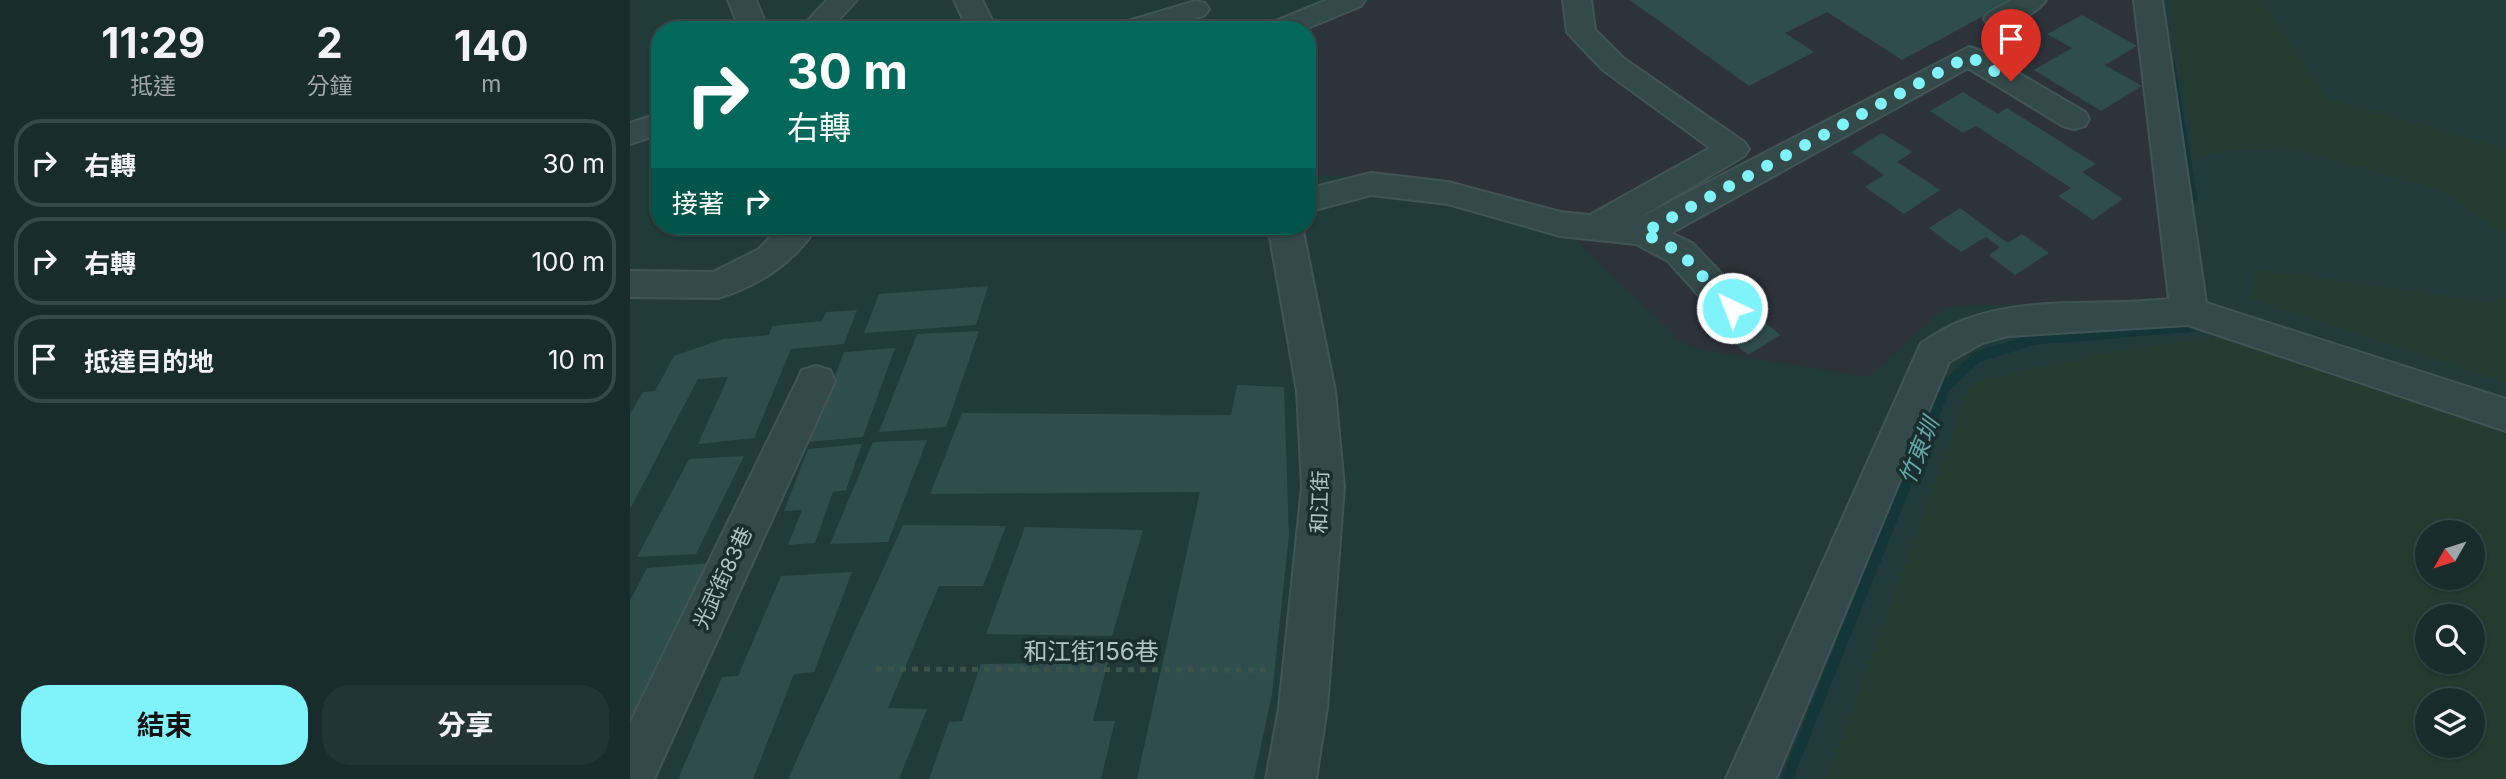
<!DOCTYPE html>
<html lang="zh-TW">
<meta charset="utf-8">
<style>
:root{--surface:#192c2c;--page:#223434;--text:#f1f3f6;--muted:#9fa7a9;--line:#374848;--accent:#80f3fa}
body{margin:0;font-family:Inter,"Noto Sans TC",sans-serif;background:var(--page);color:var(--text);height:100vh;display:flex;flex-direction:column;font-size:26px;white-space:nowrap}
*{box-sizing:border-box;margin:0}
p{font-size:23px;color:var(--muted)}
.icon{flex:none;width:38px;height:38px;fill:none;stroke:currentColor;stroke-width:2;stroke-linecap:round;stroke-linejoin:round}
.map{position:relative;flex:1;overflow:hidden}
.side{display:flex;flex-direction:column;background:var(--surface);width:630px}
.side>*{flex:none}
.hud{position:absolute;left:21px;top:21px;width:665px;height:214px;border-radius:28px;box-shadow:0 2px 5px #0004,0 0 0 2px var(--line);background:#00695c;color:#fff;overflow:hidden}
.needle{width:46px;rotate:231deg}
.buttons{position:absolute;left:1785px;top:520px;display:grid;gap:14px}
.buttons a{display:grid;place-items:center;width:70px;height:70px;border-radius:50%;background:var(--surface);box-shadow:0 2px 5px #0004,0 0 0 2px var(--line);font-size:35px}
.pin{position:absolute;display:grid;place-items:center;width:60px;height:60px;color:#fff;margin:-72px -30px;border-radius:50% 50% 50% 0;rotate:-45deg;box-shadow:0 0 7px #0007}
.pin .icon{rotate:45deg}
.me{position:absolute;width:77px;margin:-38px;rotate:317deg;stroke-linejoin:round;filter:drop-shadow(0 0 5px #0008)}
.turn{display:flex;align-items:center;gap:24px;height:147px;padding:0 21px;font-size:32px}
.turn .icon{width:91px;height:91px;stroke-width:2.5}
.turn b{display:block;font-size:49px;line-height:60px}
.then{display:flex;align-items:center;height:66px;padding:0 21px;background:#0003;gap:14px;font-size:26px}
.eta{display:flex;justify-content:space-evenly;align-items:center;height:119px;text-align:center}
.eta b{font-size:42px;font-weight:700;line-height:49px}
.primary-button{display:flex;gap:14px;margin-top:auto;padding:14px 21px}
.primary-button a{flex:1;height:80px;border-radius:28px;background:var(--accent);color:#111;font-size:28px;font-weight:700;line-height:80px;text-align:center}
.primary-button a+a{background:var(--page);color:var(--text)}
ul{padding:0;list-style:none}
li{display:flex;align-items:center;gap:21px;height:88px;margin:0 14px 10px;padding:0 7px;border:4px solid var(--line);border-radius:28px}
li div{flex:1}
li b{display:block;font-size:26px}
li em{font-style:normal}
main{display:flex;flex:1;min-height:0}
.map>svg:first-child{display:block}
</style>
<main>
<section class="side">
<div class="eta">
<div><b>11:29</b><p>抵達</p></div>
<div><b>2</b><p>分鐘</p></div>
<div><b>140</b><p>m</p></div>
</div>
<ul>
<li><svg class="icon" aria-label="right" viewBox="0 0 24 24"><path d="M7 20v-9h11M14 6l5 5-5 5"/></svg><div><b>右轉</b></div><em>30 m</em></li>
<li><svg class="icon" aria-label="right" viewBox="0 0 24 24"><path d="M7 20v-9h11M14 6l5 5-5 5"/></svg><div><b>右轉</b></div><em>100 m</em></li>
<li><svg class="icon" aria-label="arrive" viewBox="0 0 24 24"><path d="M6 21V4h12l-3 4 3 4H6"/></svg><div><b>抵達目的地</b></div><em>10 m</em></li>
</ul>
<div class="primary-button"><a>結束</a><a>分享</a></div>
</section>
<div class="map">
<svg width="1876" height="779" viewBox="0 0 1876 779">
<rect width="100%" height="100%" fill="#213a3a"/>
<path fill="#2d333b" d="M746,0H1507L1544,298L1315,307L1238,377L1057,347L930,224L850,188L677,173V30H669Z"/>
<path fill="#233b30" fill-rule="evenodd" d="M1540,0H1632L1699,99L1876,148V236L1814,191L1659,148L1589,151L1565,158Z
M1625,269L1859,302L1876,298V382L1621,299Z
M1608,334L1876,434V779H1197L1341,383L1474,353ZM1797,532H1843V578H1797ZM1797,616H1843V662H1797ZM1797,700H1843V746H1797Z"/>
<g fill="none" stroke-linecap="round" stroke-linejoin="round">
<path stroke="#143638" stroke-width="9" d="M1541,65L1563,200
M1464,335L1578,326"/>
<path stroke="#143638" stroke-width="11" d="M1157,779L1315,387L1347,357L1405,339L1487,333"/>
</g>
<path fill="#304d4e" d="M1000,0H1383L1272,60L1197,12L1155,33L1184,52L1119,86Z
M1452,15L1507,46L1475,65L1512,86L1471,111L1404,70L1442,48L1417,34Z
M1333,92L1368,114L1377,108L1466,164L1452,172L1493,199L1463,220L1428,196L1441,188L1346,126L1333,133L1300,111Z
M1252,133L1282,152L1267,162L1310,190L1274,214L1235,187L1254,175L1221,152Z
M1330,208L1378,243L1392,234L1419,253L1385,275L1359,255L1370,247L1356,237L1331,252L1299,228Z
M358,286L346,325L234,333L249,294Z
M1120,309L1150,335L1118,355L1088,329Z
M227,310L214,344L161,349L124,438L68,444L98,377L68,379L0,509V414L13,392L25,391L44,356L93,339L139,335L142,326L192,321L196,312Z
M349,331L316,427L249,432L287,334Z
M265,348L233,437L179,442L214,352Z
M607,385L654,387L659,536L642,694L624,779H507L570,492L300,494L332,413L601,415Z
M297,440L258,542L200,544L243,442Z
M232,444L216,490L203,492L185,543L158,545L172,510L154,511L178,449Z
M114,456L66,554L7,557L59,459Z
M273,525L376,526L353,586H309L258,708L297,709L269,779H158Z
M395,527L513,530L482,636L356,634Z
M81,563L0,743V601L17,568Z
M222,572L184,672L164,674L123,779H48L92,677L108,676L151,576Z
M478,662L463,721H485L471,779H299L319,722L332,721L351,664Z"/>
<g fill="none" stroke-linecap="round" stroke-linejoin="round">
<defs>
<path id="minor" d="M98,0H126L138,30H110Z
M197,0H227L199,30H169Z
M324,0H352L362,20L355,30H325L333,19Z
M697,0H735L731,6L673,30H634L638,24Z
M933,0H961L965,30L993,58L1114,142L1119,149L1114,156L1005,220L1339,47L1349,50L1455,112L1459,119L1455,126L1444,129L1433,126L1338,68L1041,233L1062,243L1115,298L1120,308L1115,318L1102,322L1089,318L1038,261L1006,244L930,236L818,204L741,195L677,212V189L741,173L818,182L930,212L960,215L1080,148L973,70L937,32Z
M1382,0H1416C1405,15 1376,29 1358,25L1354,19L1358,13Z
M1504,0H1532L1576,303L1876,399V431L1558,325L1378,336L1352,343L1319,362L1146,779H1096L1291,343C1305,335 1319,325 1334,320C1401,295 1471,307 1539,299Z
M565,1L575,3L579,9L575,15L528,30H484L488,24Z
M30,113V134L0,144V123Z
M150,226H187C166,262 128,286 88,298L0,297V271L83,272L129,249Z
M638,226H672L705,391L714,487L697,708L686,779H636L649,708L672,487L667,391Z
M186,366L200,370L205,381L24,779H0V723L167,381L172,370Z"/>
</defs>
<use href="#minor" stroke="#415557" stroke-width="4"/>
<path stroke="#3b5348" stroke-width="5" stroke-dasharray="6 6" stroke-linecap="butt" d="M246,669L637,670"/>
<use href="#minor" fill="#344a4a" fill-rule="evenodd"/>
</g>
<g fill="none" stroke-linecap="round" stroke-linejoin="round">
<path stroke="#80f3fa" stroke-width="12" stroke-dasharray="0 21.6" d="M1102,308L1050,252L1013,233L1339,56L1381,81"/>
</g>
<g text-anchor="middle" stroke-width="7" stroke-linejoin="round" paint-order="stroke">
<g font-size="21" fill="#afc5c7" stroke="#1a2e2f">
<text transform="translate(690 502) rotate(-88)" y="7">和江街</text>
<text transform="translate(93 578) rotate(-65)" y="7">光武街83巷</text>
</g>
<g font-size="23" font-style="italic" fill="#67a6a7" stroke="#1a2e2f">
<text transform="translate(1289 451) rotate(-68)" y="8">竹東圳</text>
</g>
<g font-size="24" fill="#afc5c7" stroke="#1a2e2f">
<text x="461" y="660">和江街156巷</text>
</g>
</g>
</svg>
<div class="buttons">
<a><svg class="needle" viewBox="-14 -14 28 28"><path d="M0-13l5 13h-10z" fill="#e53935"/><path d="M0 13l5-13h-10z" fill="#9fa7a9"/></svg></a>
<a><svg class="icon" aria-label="search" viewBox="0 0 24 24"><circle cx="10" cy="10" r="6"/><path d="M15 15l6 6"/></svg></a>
<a><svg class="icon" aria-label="layers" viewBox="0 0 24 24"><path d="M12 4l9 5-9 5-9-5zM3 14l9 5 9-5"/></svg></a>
</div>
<div class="pin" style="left:1381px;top:81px;background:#d93025"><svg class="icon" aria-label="arrive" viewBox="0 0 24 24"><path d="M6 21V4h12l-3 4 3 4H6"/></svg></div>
<svg class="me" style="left:1102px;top:308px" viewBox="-20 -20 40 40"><circle r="17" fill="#80f3fa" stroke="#fff" stroke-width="3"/><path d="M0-11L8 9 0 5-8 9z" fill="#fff"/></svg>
<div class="hud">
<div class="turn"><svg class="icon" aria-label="right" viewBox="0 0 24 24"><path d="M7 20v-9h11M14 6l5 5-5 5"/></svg><div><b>30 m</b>右轉</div></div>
<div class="then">接著<svg class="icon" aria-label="right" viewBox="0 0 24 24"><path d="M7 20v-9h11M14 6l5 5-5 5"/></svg></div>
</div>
</div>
</main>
